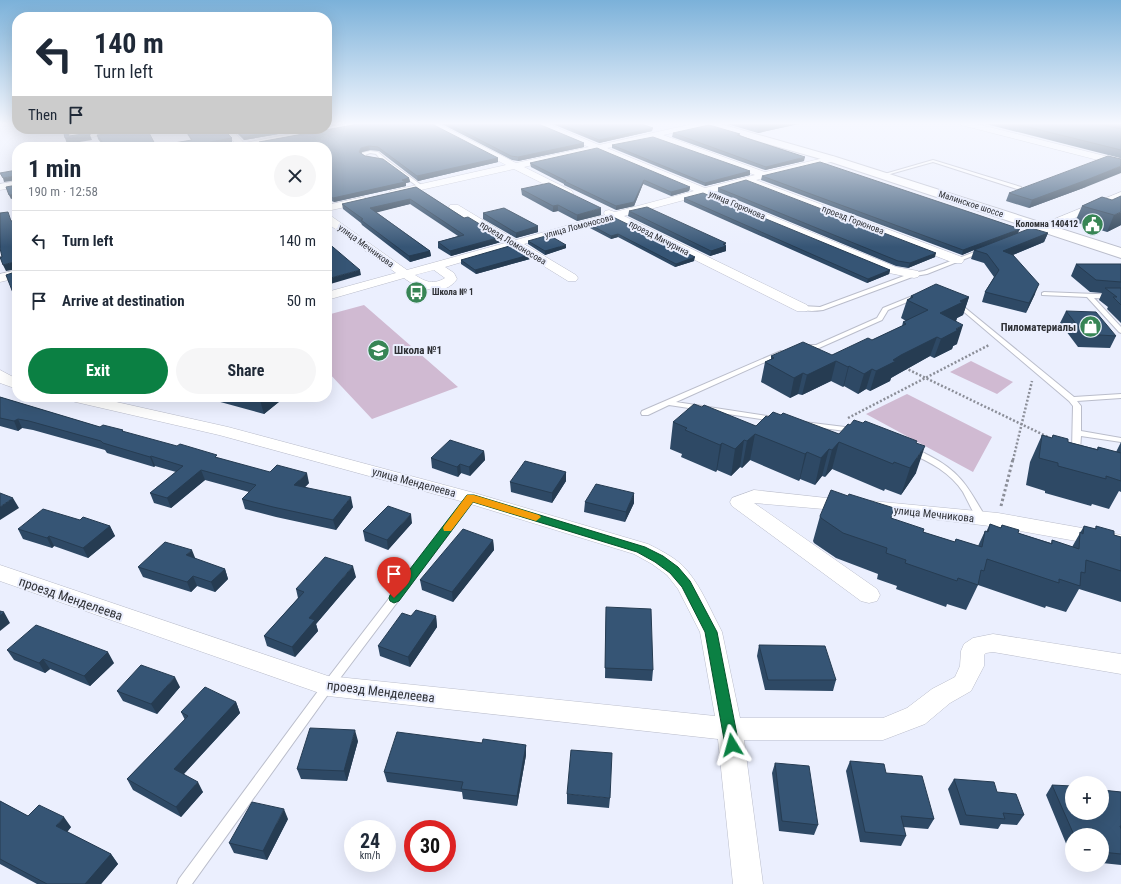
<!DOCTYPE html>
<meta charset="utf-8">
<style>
:root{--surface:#fff;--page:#f6f6f7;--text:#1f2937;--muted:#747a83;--line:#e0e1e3;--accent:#0b8043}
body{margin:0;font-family:"Roboto Condensed",sans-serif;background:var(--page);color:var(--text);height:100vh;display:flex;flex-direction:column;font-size:15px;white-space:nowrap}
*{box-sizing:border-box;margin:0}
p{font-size:13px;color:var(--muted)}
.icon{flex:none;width:22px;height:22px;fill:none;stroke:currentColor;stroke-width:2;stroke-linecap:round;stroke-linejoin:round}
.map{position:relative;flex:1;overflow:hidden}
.details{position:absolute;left:12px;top:142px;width:320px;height:260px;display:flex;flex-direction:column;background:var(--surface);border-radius:16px;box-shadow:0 4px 16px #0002}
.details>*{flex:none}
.hud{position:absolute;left:12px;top:12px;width:320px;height:122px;border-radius:16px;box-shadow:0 4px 16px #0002;background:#fff;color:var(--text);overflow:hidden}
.fabs{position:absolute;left:1065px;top:776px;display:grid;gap:8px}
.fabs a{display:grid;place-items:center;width:44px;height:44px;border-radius:50%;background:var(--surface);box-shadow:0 4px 16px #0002;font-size:20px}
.speed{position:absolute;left:344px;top:820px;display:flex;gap:8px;font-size:20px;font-weight:700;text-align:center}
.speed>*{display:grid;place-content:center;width:52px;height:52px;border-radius:50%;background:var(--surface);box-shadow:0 4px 16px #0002;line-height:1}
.speed small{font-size:10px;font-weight:400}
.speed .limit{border:6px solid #d22;background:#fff;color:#111}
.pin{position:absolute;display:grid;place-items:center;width:34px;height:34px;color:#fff;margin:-41px -17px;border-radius:50% 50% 50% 0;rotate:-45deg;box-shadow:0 0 4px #0007}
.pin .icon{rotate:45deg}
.me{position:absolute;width:44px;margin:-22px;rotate:352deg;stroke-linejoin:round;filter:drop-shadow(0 0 3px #0008)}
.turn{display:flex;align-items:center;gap:14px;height:84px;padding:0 16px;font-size:18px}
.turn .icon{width:52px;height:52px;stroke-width:2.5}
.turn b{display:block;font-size:28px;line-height:34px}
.then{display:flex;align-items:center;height:38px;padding:0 16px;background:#0003;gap:8px;font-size:15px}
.round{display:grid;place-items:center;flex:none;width:42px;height:42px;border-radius:21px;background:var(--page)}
.head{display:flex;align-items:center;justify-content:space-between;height:68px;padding:0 16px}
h1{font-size:24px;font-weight:700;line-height:30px}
.cta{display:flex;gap:8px;margin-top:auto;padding:8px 16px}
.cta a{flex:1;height:46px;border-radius:24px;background:var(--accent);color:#fff;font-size:16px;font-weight:700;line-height:46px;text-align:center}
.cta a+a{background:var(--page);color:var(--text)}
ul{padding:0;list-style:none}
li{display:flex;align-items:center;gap:12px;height:60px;padding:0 16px;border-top:1px solid var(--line)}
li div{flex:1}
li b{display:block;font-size:15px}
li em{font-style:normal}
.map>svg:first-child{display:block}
</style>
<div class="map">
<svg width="1121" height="884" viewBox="0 0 1121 884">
<rect width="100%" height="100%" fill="#ebeffe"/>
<path fill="#d0bad2" d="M364,305L458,387L372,419L327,371V315Z
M971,361L1013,382L997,394L950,372Z
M907,394L992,437L973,472L866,414Z"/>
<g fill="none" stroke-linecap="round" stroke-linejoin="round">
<defs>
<path id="lane" d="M370,151L378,152L387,160L424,187L420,188L383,162L376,154L370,153L365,155L366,156L372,158V160L363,158L362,153Z
M933,160L1021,187V188L1017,189L933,162L883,176L881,175Z
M980,250L985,251L927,274L915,276L823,310C816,311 805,312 799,308L802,306L820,307L912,273L924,271Z
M1044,292L1121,295V299L1094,298L1121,327V333L1119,332L1087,297L1042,295V293Z
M915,295L917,296V298L888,310L882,320L819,348L803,349L800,347L803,345H816L877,318L883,308Z
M958,302L1074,397L1121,394V398L1077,401L1081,406V431L1121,438V442L1081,436L1080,450L1079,452H1073L1072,450L1073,406L1069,401L956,305L955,304Z
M781,351L784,353L783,354L676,402L774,417H777L778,419L777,421H774L669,405L648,415H642L641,413L642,411Z
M804,422L853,428L857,430L853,432L807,426H804L803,424Z
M910,449C916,448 922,452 928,455C961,472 968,487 986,518L984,520H978C972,511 968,501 963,492C951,473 930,462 910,453L909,451Z
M471,495L474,496L475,498L474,500L332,689L192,884H177L179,879L324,683L468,496Z"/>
<path id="street" d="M352,123H369L365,125L247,147H231L236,144L223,129H231L244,143L316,129H327V127Z
M427,123H437L516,163L589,147L536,125L535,123H546L599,145L697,123H711L710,125L663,135L765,172L832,156L835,157L836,159L835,161L756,180L962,257L964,260L962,263H954L746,183L713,192L896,267L918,271L920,274L918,277L914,278L889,273L703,195L624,216L807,305L809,308L807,311H797L613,219L524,244L576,275L578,278L576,281H568L513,247L445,267L454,273L457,279C444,298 418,289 404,278L327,300V292L396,273L327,223V215L331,216L407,270L505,243L450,209L449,207L450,205H458L516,240L605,215L604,213L605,211L609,210L615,212L694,191L597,150L524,167L572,191L573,193L572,195L568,196L514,169L394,196L390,195L389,193L390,191L506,165ZM653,138L755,175L705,188L607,148ZM434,270L445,278C434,285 425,282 415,275Z
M960,123H973L1121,160V166L961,125Z
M114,129H137L133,131L71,140L67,137L71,134Z
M17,181V187L0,190V184Z
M1121,192V199L1048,229L1044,230L1039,227L1040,225Z
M364,197L369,200L368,202L327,211V205Z
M17,270V278L0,282V274Z
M0,370L17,379V389L0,383Z
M65,397H94L228,427L478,494L648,544C660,550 672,556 682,565C699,582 708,605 719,626L722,632L740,718H883L907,708L932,689L955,677L960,666L961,651L964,644L973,638L993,634L1121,654V674L993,652L986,653L984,655V666L971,691L950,703L925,724L883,740H744L763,884H733L718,739L328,696L0,581V565L328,676L715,716L700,632L678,589L667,575L652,564L634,554L464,502L219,435L67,400Z
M754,490L854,501L856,505L854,509L847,511L754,503L877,589L880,595L877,601L869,603L861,601L732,506L730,502L732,498Z
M872,501L998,513L1121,535V549L998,527L865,511L863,507L865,503Z"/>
<path id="secondary" d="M701,123H717L836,157L1121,248V258L828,161L702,125Z"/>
</defs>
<use href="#lane" stroke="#babdcb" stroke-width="2"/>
<use href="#street" stroke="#babdcb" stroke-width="1"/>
<use href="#secondary" stroke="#babdcb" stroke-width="2"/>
<path stroke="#8b8e98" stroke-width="2.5" stroke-dasharray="2 2" stroke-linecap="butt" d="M905,368L1050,438
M848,418L989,345
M1013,460L1032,381"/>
<path stroke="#8b8e98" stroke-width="3" stroke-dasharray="2.5 2.5" stroke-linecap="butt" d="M1001,506L1013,459"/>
<use href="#lane" fill="#fff" fill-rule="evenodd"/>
<use href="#street" fill="#fff" fill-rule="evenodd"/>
<use href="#secondary" fill="#fff" fill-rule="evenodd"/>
</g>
<path fill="#2e4965" d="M364,123L498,158V162L418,181L379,151L370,150L362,152L361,153L365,156L409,178L410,182L406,183V186L334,202L327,199V147H261L260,146L259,142Z
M440,123H536L584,143V147L518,161L512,160Z
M550,123H576L582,125L652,131L599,143Z
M728,123H803L758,133L727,124Z
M982,123H1121V159L1120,158Z
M184,129H223L232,138V142L214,145L216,147H104L98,139L97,135L156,146L191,140Z
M233,129H307L244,140Z
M673,133L740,135L804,161L765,170L672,137Z
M612,145L750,171V175L705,186L612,148Z
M530,163L690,187L689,191L671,196L643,184L634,206L616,210L564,185V184L531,167Z
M762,176L1019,233H1048L1044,242L1013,255L1035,294L1026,313L982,302L985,292L994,277L984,263L971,259L974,250L962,255L761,180Z
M416,187L501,242L451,256L438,248V242L458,236L410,204L376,212L430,251L431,256L410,262L362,225L361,223L343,209L342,204Z
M1086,187L1029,208L1006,201L1009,193Z
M718,188L935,257L908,268L896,266L718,192Z
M521,189L601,215L577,221L558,211L553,212L522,195Z
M1102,197L1121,225L1107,232L1075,222L1082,206Z
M684,198L890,270L889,274L867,283L684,202Z
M629,211L726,251L710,256L628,216Z
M483,213L538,226V232L516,238L483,219Z
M613,217L694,261L675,267L618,237L611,239L588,227L589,224Z
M528,241L566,248L545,255L528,244Z
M529,255L530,259L476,274L461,264V260Z
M1076,264H1121V323L1107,309L1108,307L1099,300L1102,293L1090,292L1071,276Z
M911,296L969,297L963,315L957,318L956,321L957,344L953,346L952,349L934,358L930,356L896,375L891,378L890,381L870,391L866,389L858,394L844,386L843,387L831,381L802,395L798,394L790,398L761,382L765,362L771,359V356L832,355L872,340L902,326L903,322L906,321L901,318L907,300L910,298Z
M1066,311L1116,336L1110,348L1078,347L1060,323Z
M0,397L100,427L123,430V432L309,483L305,487L353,507L336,530L276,517L245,509L242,499L249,492L205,480L171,508L154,503L150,493L176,472L155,466L154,467L134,461L107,453L105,450L33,430L22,428L18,431L0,426Z
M202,397H285L264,414Z
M702,407L756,426L768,417L781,415L839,434L850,425L916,443V473L901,495L885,489L884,491L832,469L825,477L822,476L815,485L800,479L799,481L750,460L742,468L740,467L731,476L717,470L716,472L681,457L682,454L670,449L673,422Z
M1042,435L1052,438L1053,435L1068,442L1097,449L1098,447L1116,452L1121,442V492L1119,491L1109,509L1092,504L1091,506L1045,493V491L1026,485L1030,462Z
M484,451L485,460L470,476L461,473L458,477L432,468L431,458Z
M566,472V481L552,503L511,492L510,482Z
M585,502L634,503L625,522L584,512Z
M820,516L891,518L923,532L955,542L956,539L978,546L985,531L986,532L990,524L1000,528L1002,525L1018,533L1051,543L1052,540L1072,547L1084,526L1095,529L1096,526L1114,535L1121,537V602L1079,589L1066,612L1046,606L1045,608L978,585L966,610L947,604L946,607L896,589L897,586L877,579L878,574L836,558L814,543L813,541Z
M80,520L110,526L115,536L88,558L54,546L52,548L23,539L18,529Z
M412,523L388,550L365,541L363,531Z
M493,540L494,550L453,602L422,590L420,580Z
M195,559L225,569L228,579L215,592L197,586L191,592L143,577L138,567Z
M356,577L316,624L318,631L295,657L267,646L264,636L298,598L296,589Z
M606,607L653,670L652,681L605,678Z
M411,616H436L437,627L410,667L380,656L378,646Z
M759,645L836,680L833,691L765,690L757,656Z
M7,650L114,663L90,686L50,669L45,673L14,660Z
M180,687L157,714L123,701L117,691Z
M236,702L240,713L184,774L203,792L181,817L133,790L127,779L185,720L181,712Z
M358,741L347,781L301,779L297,769Z
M482,743L526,745V755L517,806L463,799L462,792L387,782L384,772Z
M850,761L886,773L934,819L928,829L903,827L906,836L901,846L860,842L846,771Z
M775,763L818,825L814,835L779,831L772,773Z
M954,779L997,792L1024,815L1017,825L1001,824L998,829L960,825L948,789Z
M1052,785L1102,790L1121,792V865L1102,863V835H1072V858L1046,795Z
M567,794L610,798L609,808L567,804Z
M0,801L28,816L71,827L67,832L111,854L118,864L101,884H37L0,864Z
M288,819L267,860L234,853L229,843Z"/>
<path fill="#263c52" d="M327,123H343L327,125Z
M773,123H803L758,133L759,126Z
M653,128L652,131L599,143V140Z
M67,129H88L89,130L71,133L66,137L64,132Z
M286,129H307L244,140L243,137Z
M90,135L92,140L67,144L65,138Z
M232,138V142L211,146L210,142Z
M584,143V147L518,161V157Z
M369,146L370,150L362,152L360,156L359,152L361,148Z
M805,157L804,161L765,170L766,167Z
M498,158V162L418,181L417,176Z
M1121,166V173L1086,187L1029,208L1032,200Z
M750,171V175L705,186V183Z
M15,176L17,180L4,182L3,178Z
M409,178L410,182L406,183V186L334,202L333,198Z
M644,180L643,184L634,206L616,210V206Z
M690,187L689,191L671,196V192Z
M17,194V197L11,199L9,195Z
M410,199V204L371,214L370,208Z
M558,205V211L553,212V206Z
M601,208V215L577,221V215Z
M1121,212V225L1107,232L1114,215Z
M538,226V232L516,238V233Z
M1020,229L1018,233L974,250L962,255L963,250Z
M1048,233L1044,242L1000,260L1003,251Z
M618,234V237L611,239V236Z
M501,237V242L451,256L450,251Z
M726,243L725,246H726V251L710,256L711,251L723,244Z
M566,245V248L545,255V251Z
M430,251L431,256L410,262L409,256Z
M936,253L935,257L908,268L910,263Z
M529,255L530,259L476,274L475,270Z
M695,257L694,261L675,267L676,264Z
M14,262L17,269L6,271L3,265Z
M360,270L361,275L327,285V279Z
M890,270L889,274L867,283L868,279Z
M1039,284L1035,294L1026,313L1029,303Z
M969,297L963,315L957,318L956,321L934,332L940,313L960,301Z
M963,325L957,344L953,346L952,349L934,358L941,339L956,329Z
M937,337L930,356L891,378L890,381L870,391L876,371L901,355Z
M836,361L831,381L802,395L807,375Z
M849,366L844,386L843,387L848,367Z
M872,369L866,389L858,394L864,374Z
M803,373L798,394L790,398L794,378Z
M264,397H285L264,414L260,400Z
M18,419L22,428L18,431L14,421Z
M755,434L750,460L742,468L747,441Z
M744,440L740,467L731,476L735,449Z
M839,442L832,469L825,477L832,450Z
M722,443L717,470L716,472L720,445Z
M925,446L916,473L901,495L910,468Z
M829,449L822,476L815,485L821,458Z
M484,451L485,460L470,476L469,467Z
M807,452L800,479L799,481L805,454Z
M151,456L155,466L154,467L150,457Z
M460,464L461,473L458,477L457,467Z
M201,470L205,480L171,508L167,498Z
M566,472V481L552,503V493Z
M307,473L309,483L297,495L294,485Z
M634,493V503L625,522L626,512Z
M351,497L353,507L336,530L333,520Z
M13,498L19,508L0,520V507Z
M411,514L412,523L388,550L387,540Z
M110,526L115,536L88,558L83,548Z
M49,536L54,546L52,548L47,538Z
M493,540L494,550L453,602L452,592Z
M192,550L196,560L186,555Z
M353,566L356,577L316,624L318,631L295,657L292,647L309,618Z
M225,569L228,579L215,592L211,582Z
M193,576L197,586L191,592L187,582Z
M4,612L10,623L0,631V616Z
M436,616L437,627L410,667L408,657Z
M108,652L114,663L90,686L84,676Z
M43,659L50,669L45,673L39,663Z
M175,677L180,687L157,714L151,704Z
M236,702L240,713L179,779L174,769Z
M355,730L358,741L347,781L344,771Z
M526,745V755L517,806V796Z
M198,782L203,792L181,817L176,807Z
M284,809L288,819L267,860L263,851Z
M64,817L71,827L64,836L56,826Z
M111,854L118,864L101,884H85Z"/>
<path fill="#365575" stroke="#263c52" d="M364,123H430L498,158L417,176L378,147L369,146L361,148L359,152L365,156L383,159L409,178L402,180L405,182L333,198L327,195V147H266L259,142Z
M447,123H536L584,143L518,157L511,156Z
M558,123H576L582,125L595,123H639L653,128L599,140Z
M748,123H773L759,126Z
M1012,123H1094L1121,129V150Z
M709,125L740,134L737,135L805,157L766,167L673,133Z
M63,129H67L64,132L69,136L90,133V135L65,138Z
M147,129L156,146L192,140L185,129H223L232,138L210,142L216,147H106L97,135Z
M236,129H286L243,137Z
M653,137L750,171L705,183L612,145Z
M597,148L690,187L671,192L644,180L634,202L616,206L564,181H566L530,163Z
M1108,156L1121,159V166L1089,179L1032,200L1009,193Z
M820,162L1020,229L963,250L762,176Z
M17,170V178L15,176L3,178L0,173Z
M17,180V194L9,195L6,187L17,185Z
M746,180L936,253L910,263L898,261L718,188Z
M549,183L601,208L577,215L558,205L553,206L521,189Z
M416,187L464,218L468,217L501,237L450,251L438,242L464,235L410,199L370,208L430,251L409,256L361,220L363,219L342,204Z
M703,193L890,270L868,279L684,198Z
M1121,196V212L1114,215L1082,206L1102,197L1112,200Z
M647,207L726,243L723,244L726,246L711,251L629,211Z
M504,208L538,226L516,233L483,213Z
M8,212L11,221L17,220V303L6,275L15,272L16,264L14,262L3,265L0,257H2L0,248V213Z
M613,217L695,257L676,264L618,234L611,236L589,224Z
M1031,228L1048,233L1003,251L1013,255L1039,284L1029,303L985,292L999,270L987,254L974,250Z
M549,235L566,245L545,251L528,241Z
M327,242L360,270L327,279Z
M513,245L529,255L475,270L461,260Z
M1076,264H1121V282L1096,280Z
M936,284L969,297L960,301L963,302L940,313L963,325L956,329L958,330L941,339L937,337L901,355L893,360L896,361L876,371L872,369L864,374L849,366L848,367L836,361L807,375L803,373L794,378L765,362L774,358L771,356L803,342L832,355L868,338L872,340L906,324L903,322L928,310L907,300L913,297L911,296Z
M1105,288H1121V305L1113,297H1117Z
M1066,311L1096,312L1116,336L1084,334Z
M0,397L100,427L103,425L123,430L122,431L177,446L180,444L217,455L215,457L270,472L277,465L307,473L294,485L351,497L333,520L273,507L242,499L256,485L201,470L167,498L150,493L183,466L151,456L150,457L103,443L101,441L29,421L18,419L14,421L0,418Z
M248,397H264L260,400Z
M694,404L702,407L704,405L756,426L766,416L768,417L773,412L781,415L783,413L839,434L848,424L850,425L854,420L863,423L865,421L917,441L916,443L925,446L910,468L894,462L893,464L839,442L832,450L829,449L821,458L807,452L805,454L755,434L747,441L744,440L735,449L722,443L720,445L685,430L687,428L673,422Z
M1042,435L1052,438L1053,435L1068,439V442L1098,450V447L1121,453V481L1106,476V479L1058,466V463L1039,458Z
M450,440L484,451L469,467L460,464L457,467L431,458Z
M525,461L566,472L552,493L510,482Z
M596,484L634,493L626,512L585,502Z
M831,490L848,496L849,494L894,508L891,518L924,529L923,532L955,542L956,539L982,547L985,531L988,532L990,524L1001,528L1002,525L1019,530L1018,533L1052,544V540L1079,549L1080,532L1083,534L1084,526L1096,529V526L1114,531V535L1121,537V571L1086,560L1085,573L1081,572L1080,586L1059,579V583L987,559L984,571L981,570L978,585L958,578L957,581L905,563L906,560L886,553L887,548L843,533L821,518L820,516Z
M0,493L13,498L0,507Z
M388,506L411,514L387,540L363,531Z
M43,509L80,520L83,517L110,526L83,548L49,536L47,538L18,529Z
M463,529L493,540L452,592L420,580Z
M165,542L192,550L186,555L225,569L211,582L193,576L187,582L138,567Z
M325,557L353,566L309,618L315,620L292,647L264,636L304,592L296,589Z
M606,607L651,609L653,670L605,668Z
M416,610L436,616L408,657L378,646L402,613L411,616Z
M0,611L4,612L0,616Z
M36,625L108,652L84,676L43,659L39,663L7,650Z
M759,645L825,646L836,680H768Z
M141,665L175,677L151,704L117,691Z
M205,687L236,702L174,769L198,782L176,807L127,779L188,716L181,712Z
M310,728L355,730L344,771L297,769Z
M397,732L482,743L483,739L526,745L517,796L461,789L463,782L384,772Z
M571,750L612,753L610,798L567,794Z
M850,761L884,764L886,773L922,776L934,819L901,816L906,836L865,832Z
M775,763L809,766L818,825L782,821Z
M954,779L994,782L997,792L1016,794L1024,815L1003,813L1005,819L966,815Z
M1052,785L1072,786V813H1102V790L1121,792V826H1120L1121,829V854L1102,852V835H1074Z
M0,801L28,816L39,805L64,817L56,826L111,854L85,884H47L0,859Z
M252,802L284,809L263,851L229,843Z"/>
<linearGradient id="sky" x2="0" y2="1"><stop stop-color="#7bb1d9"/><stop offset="0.5" stop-color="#f6f8ff"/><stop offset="1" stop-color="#f6f8ff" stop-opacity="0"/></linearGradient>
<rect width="1121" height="247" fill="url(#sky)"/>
<path fill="#0b8043" stroke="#07532c" d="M467,495H474L645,547L663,556L678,567L690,581L717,632L739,745L737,749L732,751L727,749L725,745L705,632L682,587L670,573L655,562L637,552L473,502L399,601L394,603L390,601L389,598L390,595Z"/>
<path fill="#f59e0b" d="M467,495H474L539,515L541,517L536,521L473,502L451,531H444L443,528L444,526Z"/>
<defs>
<symbol id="civic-disc" viewBox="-11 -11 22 22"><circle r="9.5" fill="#378555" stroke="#ebeffe"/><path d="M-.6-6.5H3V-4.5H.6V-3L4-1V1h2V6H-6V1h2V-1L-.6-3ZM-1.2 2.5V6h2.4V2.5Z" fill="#fff"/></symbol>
<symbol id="bus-disc" viewBox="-11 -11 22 22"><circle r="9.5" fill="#378555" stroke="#ebeffe"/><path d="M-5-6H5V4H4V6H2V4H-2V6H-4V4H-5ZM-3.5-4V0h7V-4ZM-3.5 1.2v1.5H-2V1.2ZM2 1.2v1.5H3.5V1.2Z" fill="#fff"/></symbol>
<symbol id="shop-disc" viewBox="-11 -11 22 22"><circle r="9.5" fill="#378555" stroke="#ebeffe"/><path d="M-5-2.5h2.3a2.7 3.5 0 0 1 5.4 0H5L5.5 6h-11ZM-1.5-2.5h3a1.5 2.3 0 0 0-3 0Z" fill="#fff"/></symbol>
<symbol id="school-disc" viewBox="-11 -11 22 22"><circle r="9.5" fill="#378555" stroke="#ebeffe"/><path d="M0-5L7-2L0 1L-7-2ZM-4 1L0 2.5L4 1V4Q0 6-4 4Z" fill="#fff"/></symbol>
</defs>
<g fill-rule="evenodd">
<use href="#civic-disc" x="1080" y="212" width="25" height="25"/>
<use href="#bus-disc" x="404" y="280" width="25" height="25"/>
<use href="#shop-disc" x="1078" y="314" width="25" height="25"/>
<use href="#school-disc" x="366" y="338" width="25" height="25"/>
</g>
<g text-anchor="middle" stroke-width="4" stroke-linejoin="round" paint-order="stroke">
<g font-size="9" fill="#2f3136" stroke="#ebeffe">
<text transform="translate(971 204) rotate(18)" y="3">Малинское шоссе</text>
<text transform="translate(737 205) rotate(23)" y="3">улица Горюнова</text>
<text transform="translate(853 220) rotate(21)" y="3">проезд Горюнова</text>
<text transform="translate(579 226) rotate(-15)" y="3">улица Ломоносова</text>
<text transform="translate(659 238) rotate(27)" y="3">проезд Мичурина</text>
<text transform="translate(513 243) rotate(31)" y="3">проезд Ломоносова</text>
<text transform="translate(366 246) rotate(36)" y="3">улица Мечникова</text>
</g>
<g font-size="9" font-weight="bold" fill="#2f3136" stroke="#ebeffe" text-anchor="end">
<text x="1078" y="227">Коломна 140412</text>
<text x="432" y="295" text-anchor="start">Школа № 1</text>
</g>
<g font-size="11" font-weight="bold" fill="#2f3136" stroke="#ebeffe" text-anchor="end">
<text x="1076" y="331">Пиломатериалы</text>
<text x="394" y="354" text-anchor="start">Школа №1</text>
</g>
<g font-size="11" fill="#2f3136" stroke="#ebeffe">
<text transform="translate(414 482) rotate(15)" y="4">улица Менделеева</text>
<text transform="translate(934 514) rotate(6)" y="4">улица Мечникова</text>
</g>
<g font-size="13" fill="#2f3136" stroke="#ebeffe">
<text transform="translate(71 598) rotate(19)" y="5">проезд Менделеева</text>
<text transform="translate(381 691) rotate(7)" y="5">проезд Менделеева</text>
</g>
</g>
</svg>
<div class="fabs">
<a>+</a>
<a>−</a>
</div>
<div class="speed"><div>24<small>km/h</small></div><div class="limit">30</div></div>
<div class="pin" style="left:394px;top:598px;background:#d93025"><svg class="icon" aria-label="arrive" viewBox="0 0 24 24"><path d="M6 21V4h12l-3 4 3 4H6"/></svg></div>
<svg class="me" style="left:732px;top:745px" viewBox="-20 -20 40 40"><path d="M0-17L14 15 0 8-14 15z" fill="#0b8043" stroke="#fff" stroke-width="4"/></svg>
<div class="hud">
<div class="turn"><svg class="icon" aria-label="left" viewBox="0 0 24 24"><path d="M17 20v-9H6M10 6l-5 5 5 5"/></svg><div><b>140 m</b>Turn left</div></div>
<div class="then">Then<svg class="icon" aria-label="arrive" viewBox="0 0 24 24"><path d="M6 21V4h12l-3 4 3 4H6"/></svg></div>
</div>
<section class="details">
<div class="head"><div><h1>1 min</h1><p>190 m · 12:58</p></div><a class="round"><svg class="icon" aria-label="close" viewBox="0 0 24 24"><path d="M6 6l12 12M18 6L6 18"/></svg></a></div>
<ul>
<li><svg class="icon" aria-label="left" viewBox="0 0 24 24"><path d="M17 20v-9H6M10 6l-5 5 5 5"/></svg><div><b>Turn left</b></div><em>140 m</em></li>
<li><svg class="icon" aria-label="arrive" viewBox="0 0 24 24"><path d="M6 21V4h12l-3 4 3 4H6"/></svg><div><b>Arrive at destination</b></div><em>50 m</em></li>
</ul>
<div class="cta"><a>Exit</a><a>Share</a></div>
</section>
</div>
